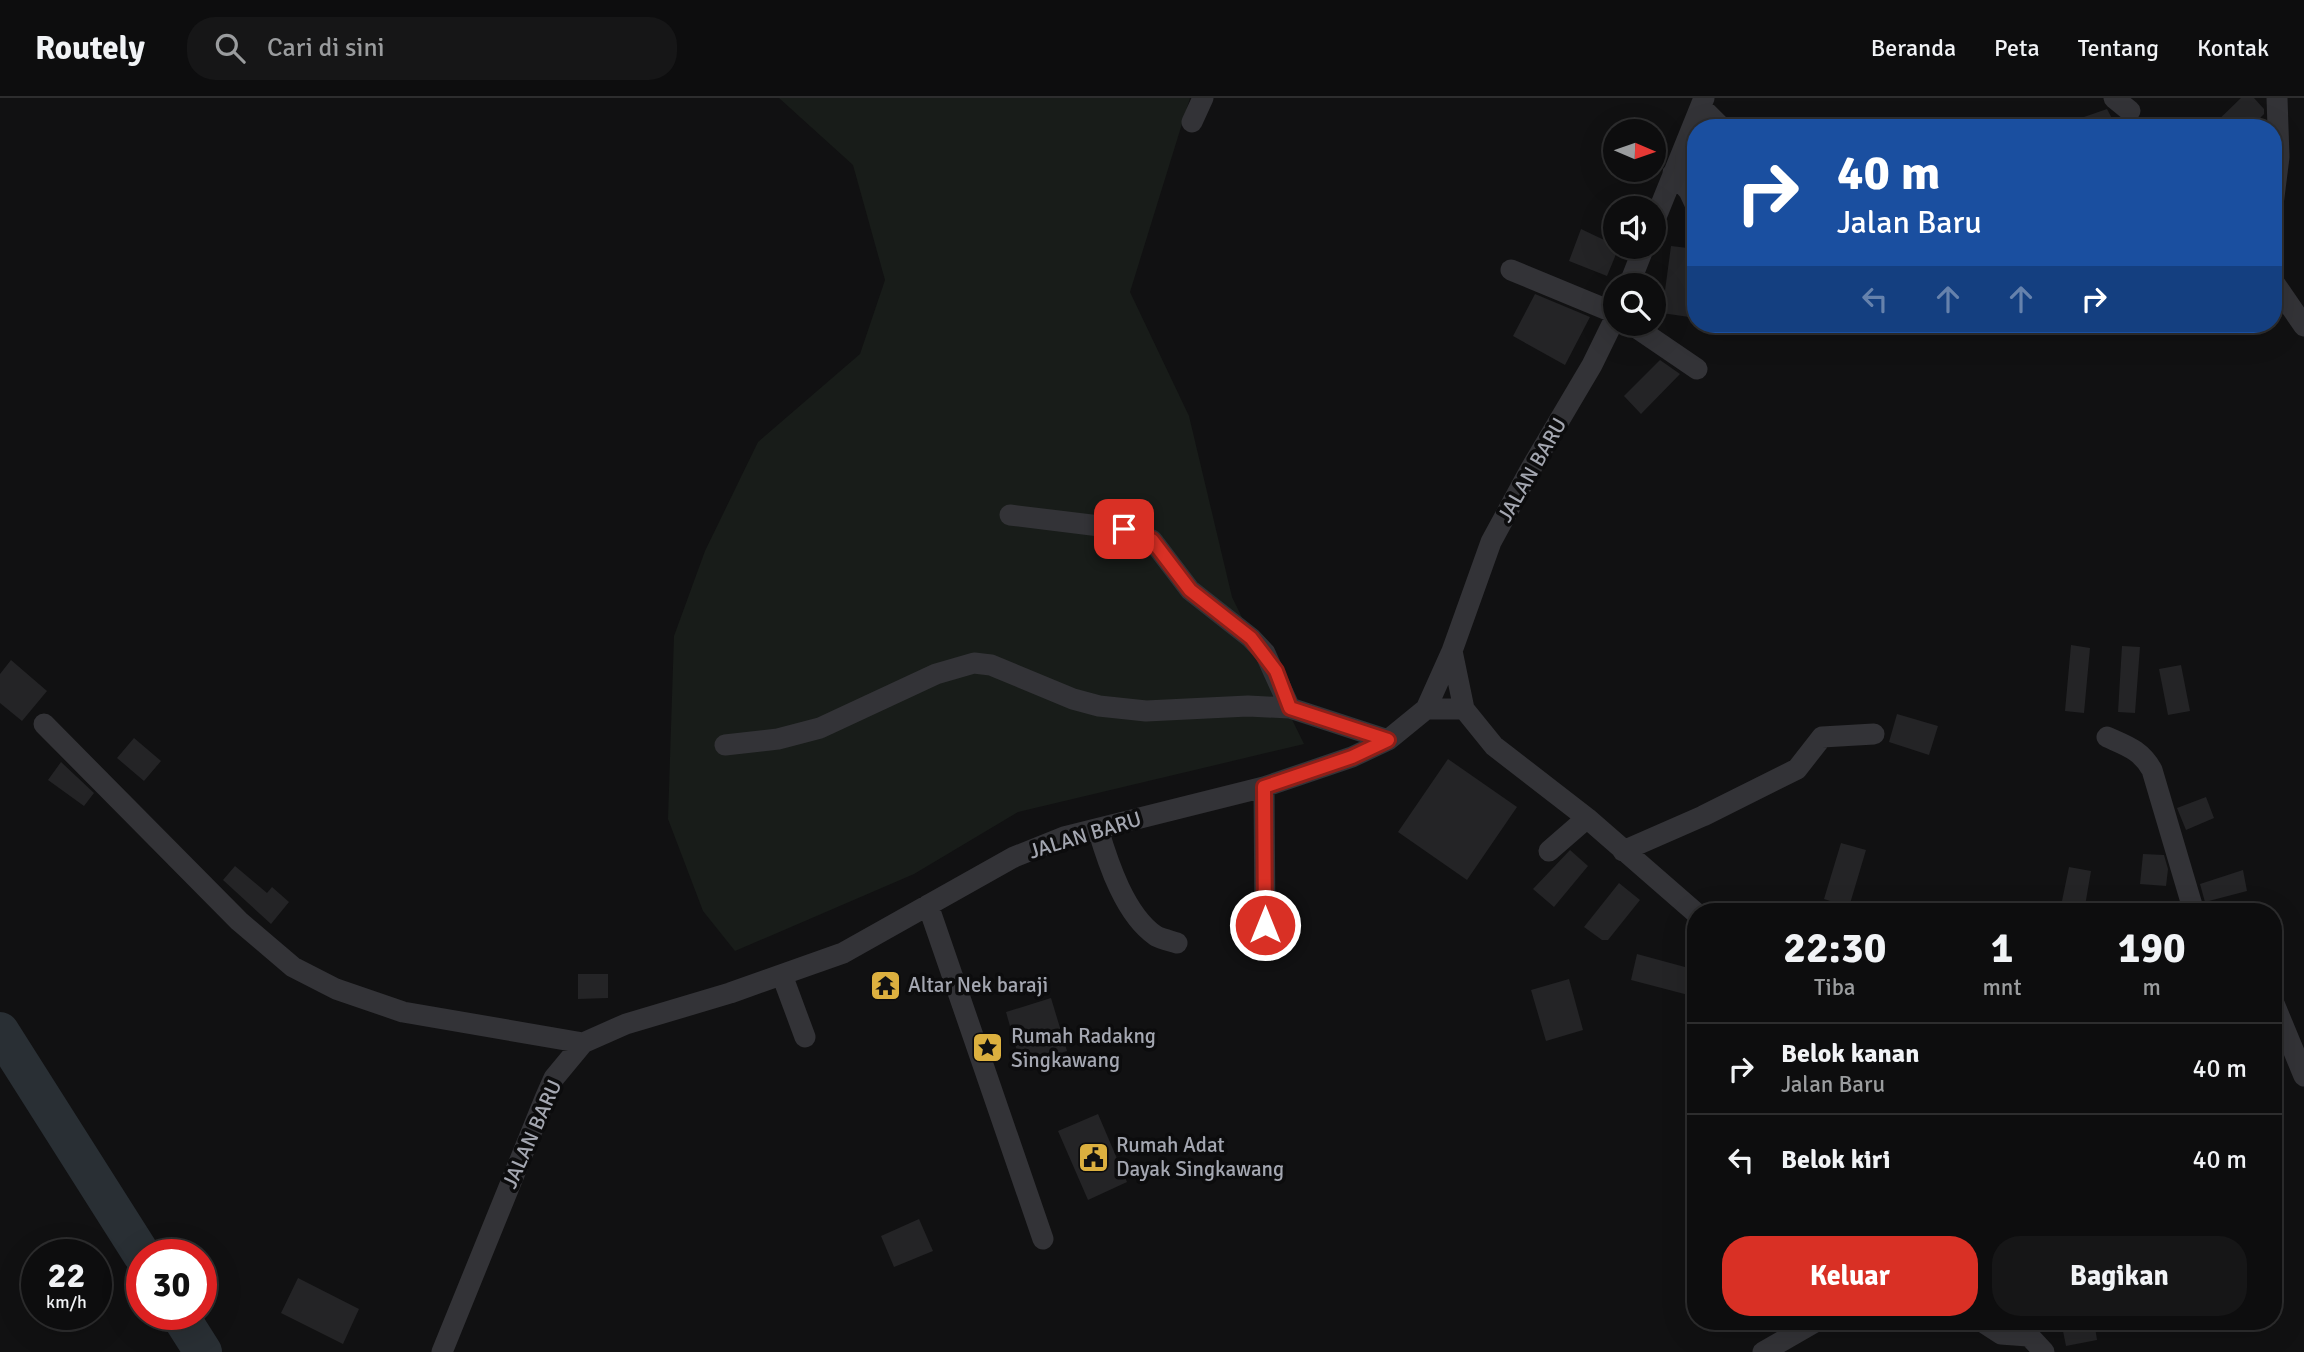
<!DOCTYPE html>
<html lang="id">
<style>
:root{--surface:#0d0d0e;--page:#161617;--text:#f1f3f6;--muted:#9a9c9e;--line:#2d2d2e;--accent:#d93025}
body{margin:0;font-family:Signika,sans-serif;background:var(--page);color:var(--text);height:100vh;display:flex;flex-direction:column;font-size:26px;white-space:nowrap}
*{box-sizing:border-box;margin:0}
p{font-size:23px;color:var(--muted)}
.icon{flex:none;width:38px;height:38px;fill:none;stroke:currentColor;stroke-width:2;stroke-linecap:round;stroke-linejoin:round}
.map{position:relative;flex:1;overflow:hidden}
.details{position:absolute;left:1687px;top:805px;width:595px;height:427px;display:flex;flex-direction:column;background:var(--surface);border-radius:28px;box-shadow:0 7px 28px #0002,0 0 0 2px var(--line)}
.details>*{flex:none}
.hud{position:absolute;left:1687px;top:21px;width:595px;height:214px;border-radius:28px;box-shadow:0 7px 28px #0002,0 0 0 2px var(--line);background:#1a4fa0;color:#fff;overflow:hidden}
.needle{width:46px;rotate:92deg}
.buttons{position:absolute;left:1603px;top:21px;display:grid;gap:14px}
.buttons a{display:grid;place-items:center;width:63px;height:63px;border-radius:50%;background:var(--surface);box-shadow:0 7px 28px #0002,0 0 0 2px var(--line);font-size:35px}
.speed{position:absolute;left:21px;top:1141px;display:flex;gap:14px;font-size:35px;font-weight:700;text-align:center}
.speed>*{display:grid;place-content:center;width:91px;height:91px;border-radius:50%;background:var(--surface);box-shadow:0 7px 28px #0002,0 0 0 2px var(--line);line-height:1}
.speed small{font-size:18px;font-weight:400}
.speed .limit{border:10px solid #d22;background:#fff;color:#111}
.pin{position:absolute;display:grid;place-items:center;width:60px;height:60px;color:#fff;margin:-30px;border-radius:14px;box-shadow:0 4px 10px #0006}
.me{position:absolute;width:77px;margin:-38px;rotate:0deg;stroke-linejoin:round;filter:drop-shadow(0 0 5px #0008)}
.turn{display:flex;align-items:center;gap:24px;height:147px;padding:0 35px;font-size:32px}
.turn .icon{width:91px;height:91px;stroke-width:2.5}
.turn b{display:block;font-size:49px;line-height:60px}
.lanes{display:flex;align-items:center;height:66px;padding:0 35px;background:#0003;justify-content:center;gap:35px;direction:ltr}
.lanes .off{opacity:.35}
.eta{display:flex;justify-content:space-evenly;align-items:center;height:119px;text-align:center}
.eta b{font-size:42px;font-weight:700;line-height:49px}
.primary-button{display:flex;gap:14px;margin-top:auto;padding:14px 35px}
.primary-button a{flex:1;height:80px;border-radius:28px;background:var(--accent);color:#fff;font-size:28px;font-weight:700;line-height:80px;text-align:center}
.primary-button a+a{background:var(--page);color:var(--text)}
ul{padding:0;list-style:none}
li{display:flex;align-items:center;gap:21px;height:91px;padding:0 35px;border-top:2px solid var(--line)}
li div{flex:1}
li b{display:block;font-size:26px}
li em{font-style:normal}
header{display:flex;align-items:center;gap:42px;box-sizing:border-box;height:98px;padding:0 35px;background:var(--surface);border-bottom:2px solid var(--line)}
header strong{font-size:33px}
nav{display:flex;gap:38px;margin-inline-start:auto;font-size:24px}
.search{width:490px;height:63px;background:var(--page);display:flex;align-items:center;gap:18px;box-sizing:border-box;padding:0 24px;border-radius:28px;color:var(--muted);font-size:26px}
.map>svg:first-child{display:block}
</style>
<header>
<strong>Routely</strong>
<div class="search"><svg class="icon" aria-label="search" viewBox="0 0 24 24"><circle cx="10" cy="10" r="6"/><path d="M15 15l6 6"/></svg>Cari di sini</div>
<nav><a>Beranda</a><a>Peta</a><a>Tentang</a><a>Kontak</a></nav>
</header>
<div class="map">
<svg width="2304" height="1254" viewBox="0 0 2304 1254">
<rect width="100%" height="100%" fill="#111112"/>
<path fill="#181c19" d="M779,0H1190L1130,194L1189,318L1232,499L1304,646L1018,714L914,776L735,853L703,813L668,721L674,538L705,453L758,344L860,256L885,182L853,67Z"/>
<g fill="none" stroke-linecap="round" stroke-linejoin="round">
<path stroke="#292f34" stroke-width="38" d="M0,933L142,1157
M179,1216L203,1254"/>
</g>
<path fill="#242426" d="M2241,0H2254L2264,11V16L2250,30H2210Z
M2107,11L2117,30H2061V27Z
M1581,131L1619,149L1607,178L1569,163Z
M1671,148L1696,151V220L1662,215Z
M1535,196L1590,219L1565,267L1513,238Z
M1660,262L1680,276L1641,316L1624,298Z
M2071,547L2090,550L2084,615L2065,613Z
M2122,548L2140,549L2135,615L2118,614Z
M11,562L47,593L22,623L0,605V576Z
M2181,567L2190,613L2168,617L2159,571Z
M1897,616L1938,628L1929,657L1889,644Z
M134,640L161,663L144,683L117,660Z
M1448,661L1517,709L1467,782L1398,734Z
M61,664L94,695L84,708L48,682Z
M2206,699L2214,720L2186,732L2177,710Z
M1841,745L1866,752L1849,809L1824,801Z
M1570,752L1588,768L1554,809L1533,791Z
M2143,756L2164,757L2168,771L2166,788L2140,786Z
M235,768L267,795L272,789L289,804L271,826L223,782Z
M2069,769L2091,773L2085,808L2062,803Z
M2243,772L2247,793L2205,804L2200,786Z
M1619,785L1640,802L1608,842H1602L1584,829Z
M1637,856L1696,872V899L1631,882Z
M578,876H608V900L578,901Z
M1569,881L1583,932L1546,943L1531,892Z
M1051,900L1067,953L1021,967L1006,914Z
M1098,1016L1127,1084L1088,1102L1058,1033Z
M919,1121L933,1153L894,1169L881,1138Z
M298,1180L359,1211L343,1246L281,1215Z
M2061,1223H2094L2097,1242L2066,1248Z"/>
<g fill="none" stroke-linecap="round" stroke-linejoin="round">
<path stroke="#333337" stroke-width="21" d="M2114,0L2130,13
M1701,9L1722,30
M1192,24L1203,0
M1673,75L1689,93L1696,108
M2273,107L2279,59L2277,0
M1654,124L1704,0
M1511,172L1615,215
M2273,183L2304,228
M1629,187L1644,149
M1631,226L1697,271
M1010,417L1124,431L1152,442L1190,492L1251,540L1265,555L1290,610
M1452,553L1464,611
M1426,611H1464L1494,648L1587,720L1696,815
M44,626L239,823L293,869L336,891L403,914L583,945
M2107,639C2127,648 2141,652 2152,672L2194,814
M725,647L778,641L820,630L936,576L974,565L991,567L1073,601L1099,608L1146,613L1248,608L1290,610L1388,642
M1264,689L1265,827
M1098,731C1108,765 1125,817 1156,838C1162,841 1171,843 1177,845
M1549,753L1587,720
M1623,753L1703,718L1797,671L1822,639L1874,636
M928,807L1043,1141
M782,877L805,939
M2273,903L2304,978
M1981,1223L2001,1236L2028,1238
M2019,1227L2044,1254
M442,1254L546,998L554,980L583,945L626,926L730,895L843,855L1014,759L1064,739L1264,689L1352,659L1388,642L1426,611L1452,553L1491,444L1530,372L1592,267L1615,220
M1763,1254L1817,1223"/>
</g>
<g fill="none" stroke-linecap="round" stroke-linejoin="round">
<defs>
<path id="route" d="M1124,431L1152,442L1190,492L1251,540L1276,573L1290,610L1388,642L1352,659L1264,689L1265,827"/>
</defs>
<use href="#route" stroke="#8d1f18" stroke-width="18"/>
<use href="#route" stroke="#d93025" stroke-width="12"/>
</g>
<defs>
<symbol id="temple-square" viewBox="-11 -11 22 22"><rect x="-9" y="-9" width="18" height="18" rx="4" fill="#dcb03f" stroke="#0c0c0d"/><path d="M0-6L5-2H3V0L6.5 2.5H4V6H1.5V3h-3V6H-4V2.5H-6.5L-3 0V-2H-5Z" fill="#111"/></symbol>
<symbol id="sight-square" viewBox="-11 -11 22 22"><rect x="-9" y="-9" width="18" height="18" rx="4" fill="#dcb03f" stroke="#0c0c0d"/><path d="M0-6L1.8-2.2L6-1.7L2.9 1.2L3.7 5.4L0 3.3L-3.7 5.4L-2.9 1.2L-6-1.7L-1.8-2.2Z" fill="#111"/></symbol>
<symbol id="civic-square" viewBox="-11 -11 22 22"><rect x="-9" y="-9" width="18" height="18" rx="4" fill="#dcb03f" stroke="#0c0c0d"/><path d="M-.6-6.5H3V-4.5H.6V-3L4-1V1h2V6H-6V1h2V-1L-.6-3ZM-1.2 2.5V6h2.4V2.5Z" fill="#111"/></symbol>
</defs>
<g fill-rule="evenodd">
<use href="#temple-square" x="868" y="870" width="35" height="35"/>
<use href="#sight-square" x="970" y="932" width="35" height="35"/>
<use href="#civic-square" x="1076" y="1042" width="35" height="35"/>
</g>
<g text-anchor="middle" stroke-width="7" stroke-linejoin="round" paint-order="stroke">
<g font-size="21" fill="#a4a7b1" stroke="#0c0c0d">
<text transform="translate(1532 372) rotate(-60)" y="7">JALAN BARU</text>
<text transform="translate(1085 737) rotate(-17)" y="7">JALAN BARU</text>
<text transform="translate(532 1036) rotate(-66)" y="7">JALAN BARU</text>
</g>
<g font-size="21" fill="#a4a7b1" stroke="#0c0c0d" text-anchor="start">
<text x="908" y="894">Altar Nek baraji</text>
<text x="1011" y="945">Rumah Radakng<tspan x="1011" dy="24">Singkawang</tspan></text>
<text x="1116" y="1054">Rumah Adat<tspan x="1116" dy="24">Dayak Singkawang</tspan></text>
</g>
</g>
</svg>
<div class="buttons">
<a><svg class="needle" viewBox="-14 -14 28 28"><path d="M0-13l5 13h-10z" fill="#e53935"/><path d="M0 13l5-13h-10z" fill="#9a9c9e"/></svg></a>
<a><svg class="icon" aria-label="sound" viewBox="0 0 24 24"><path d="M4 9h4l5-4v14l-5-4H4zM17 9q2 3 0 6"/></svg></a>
<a><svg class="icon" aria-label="search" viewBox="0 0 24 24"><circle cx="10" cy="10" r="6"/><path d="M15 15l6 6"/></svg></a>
</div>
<div class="speed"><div>22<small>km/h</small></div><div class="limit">30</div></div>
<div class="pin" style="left:1124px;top:431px;background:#d93025"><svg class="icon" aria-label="arrive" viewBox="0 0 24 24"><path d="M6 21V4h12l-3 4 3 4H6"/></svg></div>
<svg class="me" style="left:1265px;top:827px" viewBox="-20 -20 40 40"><circle r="17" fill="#d93025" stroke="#fff" stroke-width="3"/><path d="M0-11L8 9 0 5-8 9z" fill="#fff"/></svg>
<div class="hud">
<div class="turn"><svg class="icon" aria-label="right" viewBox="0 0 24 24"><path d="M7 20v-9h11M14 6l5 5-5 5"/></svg><div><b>40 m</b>Jalan Baru</div></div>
<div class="lanes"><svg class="icon off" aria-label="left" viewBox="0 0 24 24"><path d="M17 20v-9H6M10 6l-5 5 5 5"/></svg><svg class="icon off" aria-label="ahead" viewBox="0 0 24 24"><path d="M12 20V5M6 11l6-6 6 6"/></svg><svg class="icon off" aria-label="ahead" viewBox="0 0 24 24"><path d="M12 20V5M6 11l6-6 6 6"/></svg><svg class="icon" aria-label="right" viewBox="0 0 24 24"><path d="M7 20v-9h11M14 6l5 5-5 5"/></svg></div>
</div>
<section class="details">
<div class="eta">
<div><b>22:30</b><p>Tiba</p></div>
<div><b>1</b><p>mnt</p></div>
<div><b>190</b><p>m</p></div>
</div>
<ul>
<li><svg class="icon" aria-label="right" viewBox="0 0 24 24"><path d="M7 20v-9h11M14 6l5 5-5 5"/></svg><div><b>Belok kanan</b><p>Jalan Baru</p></div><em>40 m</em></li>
<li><svg class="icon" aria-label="left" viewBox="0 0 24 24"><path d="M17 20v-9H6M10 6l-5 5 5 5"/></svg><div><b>Belok kiri</b></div><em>40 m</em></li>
</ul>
<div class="primary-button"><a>Keluar</a><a>Bagikan</a></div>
</section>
</div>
